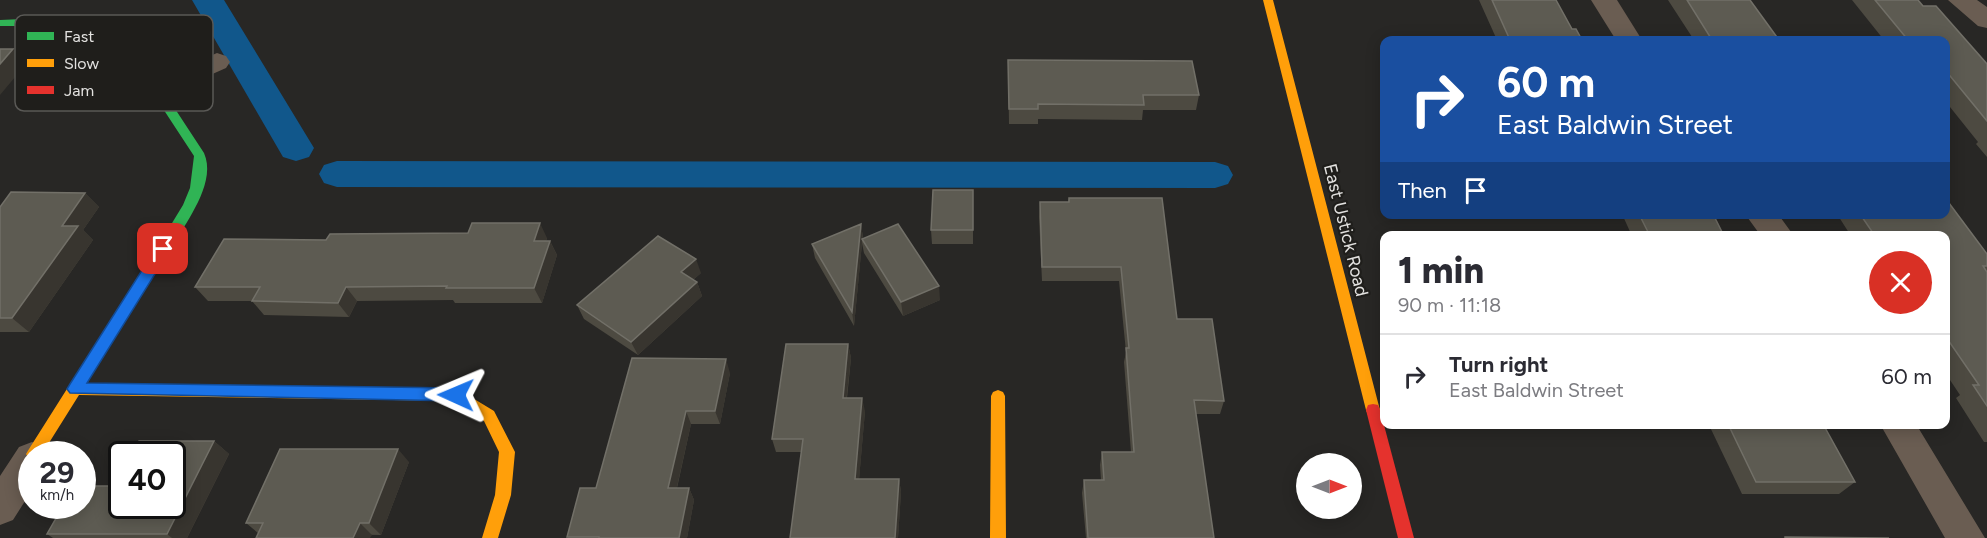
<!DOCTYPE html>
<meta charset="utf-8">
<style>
:root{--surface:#fff;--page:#f7f7f7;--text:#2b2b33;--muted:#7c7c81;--line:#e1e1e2}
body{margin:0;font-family:Figtree,sans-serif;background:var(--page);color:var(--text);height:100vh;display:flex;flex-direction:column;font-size:22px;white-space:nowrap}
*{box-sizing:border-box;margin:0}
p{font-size:20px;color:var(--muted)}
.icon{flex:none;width:33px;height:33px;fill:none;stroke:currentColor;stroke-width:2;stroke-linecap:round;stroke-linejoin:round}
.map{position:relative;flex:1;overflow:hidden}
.drawer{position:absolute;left:1380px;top:231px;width:570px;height:198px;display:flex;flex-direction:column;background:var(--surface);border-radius:12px;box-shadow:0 3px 15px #0003}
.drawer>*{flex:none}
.guide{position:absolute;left:1380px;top:36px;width:570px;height:183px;border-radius:12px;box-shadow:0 3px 15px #0003;background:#1a4fa0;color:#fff;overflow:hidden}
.needle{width:39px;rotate:90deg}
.controls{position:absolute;left:1296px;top:453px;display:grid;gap:12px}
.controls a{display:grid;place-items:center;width:66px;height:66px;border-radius:50%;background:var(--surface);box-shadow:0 3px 15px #0003;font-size:30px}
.speed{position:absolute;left:18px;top:441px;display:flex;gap:12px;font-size:30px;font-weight:700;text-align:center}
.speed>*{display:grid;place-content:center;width:78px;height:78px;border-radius:50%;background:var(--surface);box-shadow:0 3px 15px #0003;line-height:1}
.speed small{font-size:15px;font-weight:400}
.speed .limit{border:3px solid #111;border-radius:9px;background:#fff;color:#111}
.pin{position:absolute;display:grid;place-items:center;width:51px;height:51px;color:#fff;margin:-26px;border-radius:12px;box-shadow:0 3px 9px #0006}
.me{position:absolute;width:66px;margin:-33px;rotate:271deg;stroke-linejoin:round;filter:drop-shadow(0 0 4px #0008)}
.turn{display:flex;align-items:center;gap:21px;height:126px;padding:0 18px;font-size:27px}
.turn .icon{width:78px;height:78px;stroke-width:2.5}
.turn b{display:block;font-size:42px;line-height:51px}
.then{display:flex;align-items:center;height:57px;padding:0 18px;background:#0003;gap:12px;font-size:22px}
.round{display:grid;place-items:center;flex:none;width:63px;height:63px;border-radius:32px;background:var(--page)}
.overview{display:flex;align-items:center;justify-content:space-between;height:102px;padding:0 18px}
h1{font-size:36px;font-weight:800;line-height:45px}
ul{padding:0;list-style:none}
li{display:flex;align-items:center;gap:18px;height:84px;padding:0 18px;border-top:2px solid var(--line)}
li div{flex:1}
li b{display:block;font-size:22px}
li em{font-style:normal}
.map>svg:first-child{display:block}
</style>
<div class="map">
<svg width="1987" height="538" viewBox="0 0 1987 538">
<rect width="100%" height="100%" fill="#282725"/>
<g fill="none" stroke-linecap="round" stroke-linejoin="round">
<path fill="#11578b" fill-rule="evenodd" d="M192,0H224L314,148L309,157L296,161L283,157Z
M337,161L1215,162L1228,166L1233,175L1228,184L1215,188L337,187L324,183L319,174L324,165Z"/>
<path fill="#6a5d52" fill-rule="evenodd" d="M1591,0H1617L1642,40H1616Z
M1948,0H1977L1987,7V28L1978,26Z
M217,53L226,56L230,62L226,68L156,99L146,96L142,90L146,84Z
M1745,214H1778L1794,236H1761Z
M1880,424H1916L1985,538H1945Z
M32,442L45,447L48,454H32V490L13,520L0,525V476L19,447Z"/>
<path fill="#30b455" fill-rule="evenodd" d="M46,18L91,21L124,31L204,153C216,180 191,215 178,237L173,238L166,233L183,205L190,188L194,156L116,37L76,26H0V20Z"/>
<path fill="#ff9f0a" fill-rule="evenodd" d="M1263,0H1273L1380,410L1378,415L1373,416L1368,415L1366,410Z
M173,228L178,229L180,233L178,237L87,383L456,389L461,391L494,411L515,452L511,495L498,538H482L495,495L499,452L484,421L454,401L79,395L42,454H32V460L29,459L26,454L29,449L168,229Z
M998,390L1003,392L1005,396L1006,538H990L991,396L993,392Z"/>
<path fill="#e5322d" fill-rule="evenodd" d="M1373,404L1378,405L1380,410L1414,538H1398L1366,410L1368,405Z"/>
</g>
<path fill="#4d4a41" d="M1479,0H1556L1572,29L1582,40H1497Z
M1668,0H1750L1779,40H1694Z
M1852,0H1918L1923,6L1987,64V157L1976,144L1978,142L1946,102V40H1884Z
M1008,60L1199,95L1196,110H1143L1142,120L1038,119V124H1009Z
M973,190V244H932L931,230Z
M85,193L99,207L83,230L93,240L29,332H0V207Z
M1069,198L1177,319L1224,401L1220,414H1196L1214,538H1086L1082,493L1084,480H1101L1100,465L1102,452H1131L1124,362L1126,352L1119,281H1042L1039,217L1040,202H1068Z
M1622,214H1713L1724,236H1632Z
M1837,214H1946L1987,254V442H1984L1956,398L1960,395L1946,374V236H1851Z
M861,224L863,238L940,300L903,316L864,253L862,243L854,326L815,258L812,244Z
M547,238L546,241H550L557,255L542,303H455L453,300L357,301L349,317L264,315L252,301H208L195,287L326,240Z
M701,273L693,280L697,282L702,296L638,355L584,319L577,305Z
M848,344L851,358L847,398L865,411L859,479H899L901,492L898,538L801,452H776L772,439Z
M730,373L720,424H691L677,488H689L694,500L687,538H568L567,537L596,488Z
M1823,424L1855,482L1839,494H1742L1709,425Z
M214,441L229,454L187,538H53L47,534L114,486Z
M409,462L381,535L258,533L246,523Z"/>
<path fill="#38352f" d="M13,49L26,64L0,95V64Z
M85,193L99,207L83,230L93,240L29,332L12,318L62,226Z
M540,223L547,238L541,255L534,241Z
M861,224L863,239H862V243L854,326L852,312Z
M550,241L557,255L542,303L534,288Z
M696,259L701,273L686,286L681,272Z
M697,282L702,296L638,355L631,342Z
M939,286L940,300L903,316L901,302Z
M346,287L357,301L349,317L338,303Z
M848,344L851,358L845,411L843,398Z
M726,359L730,373L720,424L715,411Z
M862,398L865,411L858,492L855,479Z
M686,411L691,424L674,500L668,488Z
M214,441L229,454L187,538H172L167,534Z
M398,449L409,462L381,535L369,523Z
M899,479L901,492L898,538H895Z
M689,488L694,500L687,538H679Z
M360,523L372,535L370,538H353Z"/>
<path fill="#5d5b52" stroke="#727068" stroke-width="1.5" d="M1492,0H1556L1572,29H1576L1582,40H1510Z
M1687,0H1750L1779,40H1712Z
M1875,0H1918L1923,6H1936L1987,64V121L1946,71V40H1908Z
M0,49H13L0,64Z
M1008,60L1192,61L1199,95H1143L1144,105L1038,104V109H1009Z
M933,190H973V230H931Z
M11,192L85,193L62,226H78L12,318H0V207Z
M1069,198H1162L1177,319H1212L1224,401L1194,400L1214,538H1088L1084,480H1104L1102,452H1134L1126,348H1129L1121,267H1042L1040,202H1069Z
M1946,199L1987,254V266H1983L1987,272V406L1973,385H1979L1946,337V236H1875L1860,214H1946Z
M1639,214H1713L1724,236H1650Z
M472,223H540L534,241H550L534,288H446L447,286L346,287L338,303L252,301L260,287H195L224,239L326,240L330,234L468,233Z
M861,224L852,312L812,244Z
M898,224L939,286L901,302L862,239Z
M658,236L696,259L681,272L697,282L631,342L577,305Z
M786,344H848L843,398H862L855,479H899L895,538H790L803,439H772Z
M632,358L726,359L715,411H686L668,488H689L679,538H599V537H567L580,488H596Z
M1728,424H1823L1855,482H1756Z
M139,441H214L167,534H47L63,506H82V486H114L122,473V506H172V454H132Z
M280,449H398L369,523H360L353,538H256L263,523H246Z
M1785,537L1889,538H1785Z"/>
<path fill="#1a73e8" stroke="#114b97" stroke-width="1.5" d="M163,244L170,249L168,253L87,383L456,388L461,390L463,395L461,399L456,401L70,393L67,389L70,384L158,245Z"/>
<g text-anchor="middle" stroke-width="4.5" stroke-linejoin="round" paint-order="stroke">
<g font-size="18" fill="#e3e2e0" stroke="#1f1e1b">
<text transform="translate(1346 230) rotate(76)" y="6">East Ustick Road</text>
</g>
</g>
<rect x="15" y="15" width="198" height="96" rx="9" fill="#1f1e1b" stroke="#5a5956" stroke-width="1.5"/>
<rect x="27" y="32" width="27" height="8" fill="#30b455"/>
<rect x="27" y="59" width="27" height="8" fill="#ff9f0a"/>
<rect x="27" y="86" width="27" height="8" fill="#e5322d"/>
<g font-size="16" fill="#e3e2e0">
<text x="64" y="42">Fast</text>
<text x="64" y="69">Slow</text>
<text x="64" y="96">Jam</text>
</g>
</svg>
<div class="controls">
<a><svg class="needle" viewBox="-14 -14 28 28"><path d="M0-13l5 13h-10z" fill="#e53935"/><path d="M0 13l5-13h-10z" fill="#7c7c81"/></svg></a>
</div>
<div class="speed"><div>29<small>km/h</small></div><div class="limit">40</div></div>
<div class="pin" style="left:163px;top:249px;background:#d93025"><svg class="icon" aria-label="arrive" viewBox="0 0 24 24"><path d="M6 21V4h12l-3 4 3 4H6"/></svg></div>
<svg class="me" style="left:456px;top:395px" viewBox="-20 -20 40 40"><path d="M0-17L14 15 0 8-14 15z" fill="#1a73e8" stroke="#fff" stroke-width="4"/></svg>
<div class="guide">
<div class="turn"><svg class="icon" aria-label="right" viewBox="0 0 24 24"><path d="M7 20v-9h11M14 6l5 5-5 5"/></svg><div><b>60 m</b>East Baldwin Street</div></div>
<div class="then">Then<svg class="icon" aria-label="arrive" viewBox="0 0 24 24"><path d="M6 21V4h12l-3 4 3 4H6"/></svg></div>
</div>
<section class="drawer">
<div class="overview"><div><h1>1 min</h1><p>90 m · 11:18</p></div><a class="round" style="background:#d93025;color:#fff"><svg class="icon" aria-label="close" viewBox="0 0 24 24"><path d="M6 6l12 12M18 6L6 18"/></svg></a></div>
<ul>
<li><svg class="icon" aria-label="right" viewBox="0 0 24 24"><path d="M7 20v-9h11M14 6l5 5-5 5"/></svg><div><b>Turn right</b><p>East Baldwin Street</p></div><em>60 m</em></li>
</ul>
</section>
</div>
